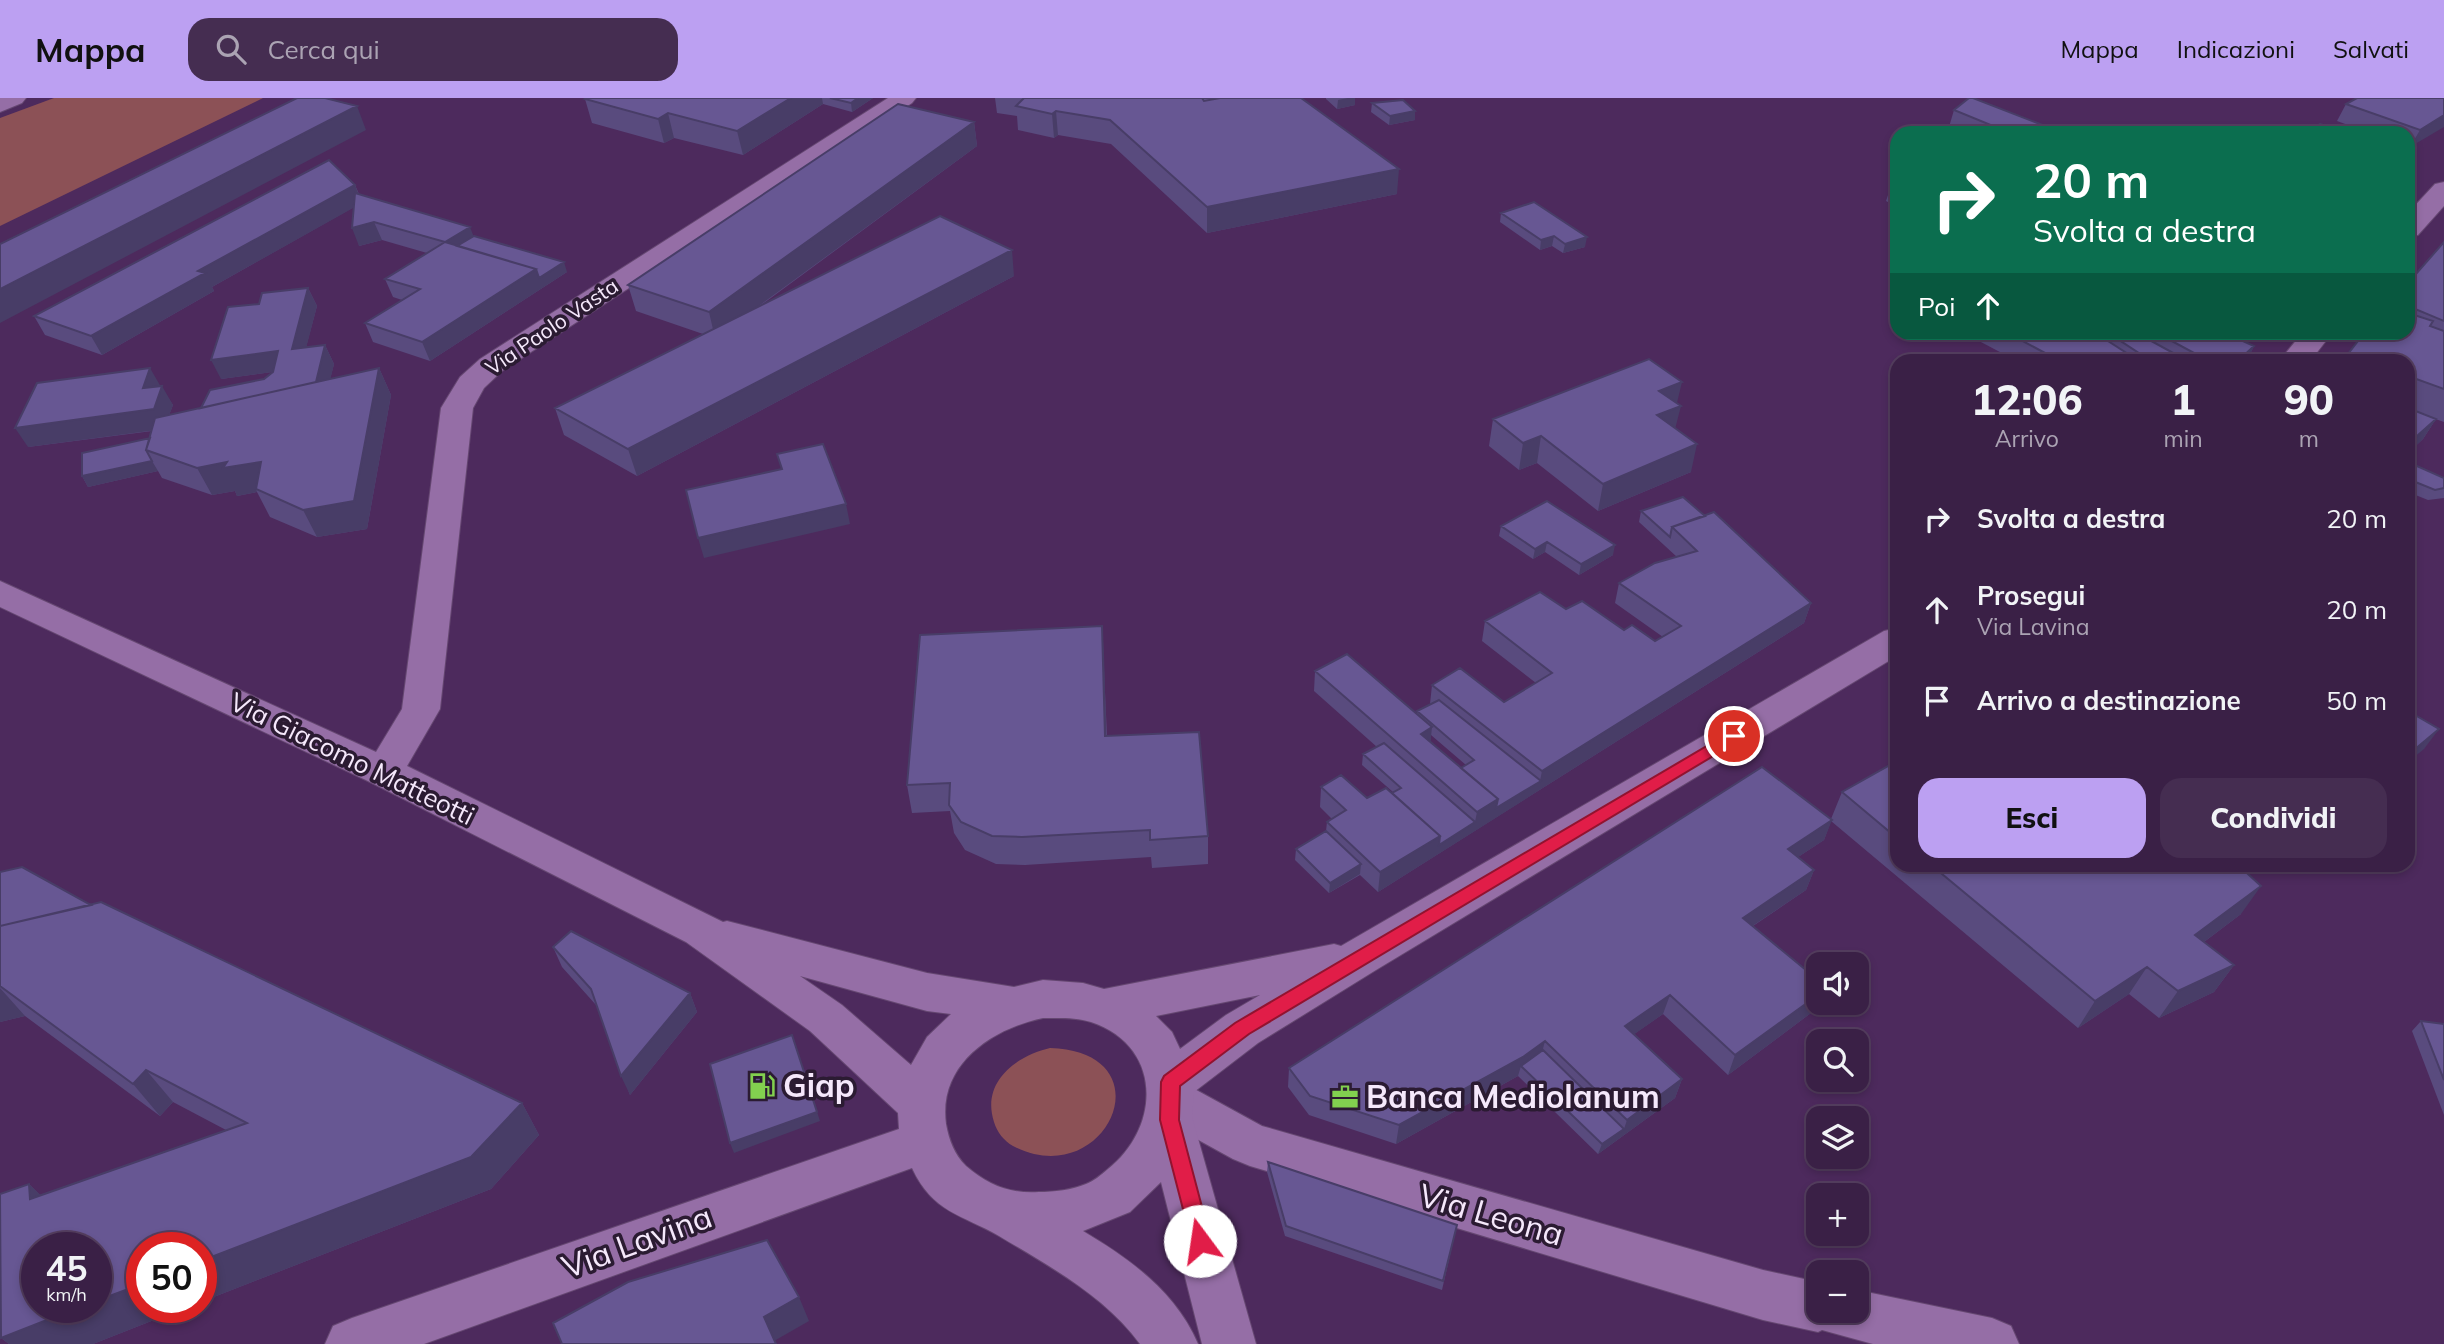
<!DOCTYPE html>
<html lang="it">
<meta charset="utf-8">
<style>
:root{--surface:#3a2046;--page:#452d51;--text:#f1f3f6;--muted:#aba3b3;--line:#543e5f;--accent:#bca0f2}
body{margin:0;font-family:Mulish,sans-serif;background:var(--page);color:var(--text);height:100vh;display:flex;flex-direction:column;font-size:26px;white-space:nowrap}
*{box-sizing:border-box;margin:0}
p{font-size:23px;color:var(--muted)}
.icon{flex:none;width:38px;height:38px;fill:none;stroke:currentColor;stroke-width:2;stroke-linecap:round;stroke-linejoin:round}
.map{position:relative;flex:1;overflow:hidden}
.panel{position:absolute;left:1890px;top:256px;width:525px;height:518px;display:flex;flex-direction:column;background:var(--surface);border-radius:21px;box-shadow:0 4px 10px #0003,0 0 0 2px var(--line)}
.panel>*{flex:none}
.guide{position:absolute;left:1890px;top:28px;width:525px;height:214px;border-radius:21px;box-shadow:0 4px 10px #0003,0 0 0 2px var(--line);background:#0b6e4f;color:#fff;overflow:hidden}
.fabs{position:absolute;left:1806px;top:854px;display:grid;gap:14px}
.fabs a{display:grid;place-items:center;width:63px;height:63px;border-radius:14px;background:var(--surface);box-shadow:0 4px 10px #0003,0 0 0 2px var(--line);font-size:35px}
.speed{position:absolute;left:21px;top:1134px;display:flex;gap:14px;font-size:35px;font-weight:700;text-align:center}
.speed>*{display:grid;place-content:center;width:91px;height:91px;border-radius:50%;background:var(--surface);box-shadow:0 4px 10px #0003,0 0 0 2px var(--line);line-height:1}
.speed small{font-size:18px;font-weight:400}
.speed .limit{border:10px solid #d22;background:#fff;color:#111}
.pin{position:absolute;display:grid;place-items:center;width:60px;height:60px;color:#fff;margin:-30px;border:4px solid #fff;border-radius:50%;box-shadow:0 2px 7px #0007}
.me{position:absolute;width:77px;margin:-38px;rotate:346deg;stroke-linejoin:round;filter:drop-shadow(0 0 5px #0008)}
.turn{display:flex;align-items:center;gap:24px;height:147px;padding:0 28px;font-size:32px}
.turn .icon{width:91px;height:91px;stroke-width:2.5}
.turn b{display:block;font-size:49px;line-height:60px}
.then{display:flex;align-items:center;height:66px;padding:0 28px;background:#0003;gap:14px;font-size:26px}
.eta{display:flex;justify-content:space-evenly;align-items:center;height:119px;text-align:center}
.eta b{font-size:42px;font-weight:800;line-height:49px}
.action{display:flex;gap:14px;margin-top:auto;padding:14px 28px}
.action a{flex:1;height:80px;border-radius:21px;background:var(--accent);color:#111;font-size:28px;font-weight:800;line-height:80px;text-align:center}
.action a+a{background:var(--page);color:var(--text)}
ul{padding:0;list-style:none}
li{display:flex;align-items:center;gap:21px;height:91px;padding:0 28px}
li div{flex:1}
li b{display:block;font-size:26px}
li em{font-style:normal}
header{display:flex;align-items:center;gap:42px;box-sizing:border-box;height:98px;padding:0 35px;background:var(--accent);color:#111}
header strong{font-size:33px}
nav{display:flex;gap:38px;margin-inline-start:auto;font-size:24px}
.search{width:490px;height:63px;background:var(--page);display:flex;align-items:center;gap:18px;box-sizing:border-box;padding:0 24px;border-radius:21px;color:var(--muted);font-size:26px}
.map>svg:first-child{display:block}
</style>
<header>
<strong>Mappa</strong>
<div class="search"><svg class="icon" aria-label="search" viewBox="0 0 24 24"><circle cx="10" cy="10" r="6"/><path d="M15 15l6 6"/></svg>Cerca qui</div>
<nav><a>Mappa</a><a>Indicazioni</a><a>Salvati</a></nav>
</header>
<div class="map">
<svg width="2444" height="1246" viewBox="0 0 2444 1246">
<rect width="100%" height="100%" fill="#4d2a5d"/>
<path fill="#8c5156" d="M54,0H263L0,128V20Z
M1050,950C1170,954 1106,1096 1013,1048C1004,1043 997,1034 994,1024C981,984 1016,958 1050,950Z"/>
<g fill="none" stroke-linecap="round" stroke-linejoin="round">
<defs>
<path id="street" d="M0,0H26L22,5L0,14Z
M1172,982L1189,988L1262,1028L1763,1172L1818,1184V1213H1857V1192L1992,1220L2011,1228L2019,1246H1873L1822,1232L1818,1234L1763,1222L1250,1068L1233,1061L1155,1018L1148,1003L1155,988Z"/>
<path id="secondary" d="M888,0H916L912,5L502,273L484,290L473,310L440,611L407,668L723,824L727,823L927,875L1014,889L1043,882L1083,885L1104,891L1334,846L1341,848L1884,533L1897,530V558L1376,872L1258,945L1194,994L1192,1019L1256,1246H1202L1161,1084L1130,1114L1083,1133C1130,1161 1176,1194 1198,1246H1140C1105,1198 1049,1168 999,1138C961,1116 933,1115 912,1070L424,1246H325L333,1228L352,1220L899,1031L898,1015L810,933L686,844L370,684L0,509V483L376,654L402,611L441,310L460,279L480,261ZM800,878L927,913L951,916L927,939L911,967L842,907ZM1260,897L1226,917L1180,951L1172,934L1156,918ZM1043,920C1058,920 1076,919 1091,924C1163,948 1161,1029 1108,1071C1101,1077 1094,1083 1086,1086C1072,1092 1054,1094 1039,1094C1010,1096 988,1087 966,1068C954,1056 949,1042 946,1026C938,966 992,931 1043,920Z
M2444,84V108L2418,137L2408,139V115L2435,86Z
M2303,234H2333L2311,262H2280Z"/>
</defs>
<use href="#street" stroke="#654771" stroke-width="2"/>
<use href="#secondary" stroke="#654771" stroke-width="2"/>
<use href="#street" fill="#956ea6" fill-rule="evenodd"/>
<use href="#secondary" fill="#956ea6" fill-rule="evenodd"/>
</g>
<path fill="#594b7e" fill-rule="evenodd" d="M587,0H873L852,14L823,6L743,57L674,40L664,45L592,25L585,1Z
M995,0H1301L1397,96L1207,135L1111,46L1058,37L1054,40L1018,32L1017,18L997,15Z
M1326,0H1355V7L1337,11L1326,1Z
M2444,0L2410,49L2408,48V35H2370L2337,23L2346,6Z
M1372,5L1415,13V22L1389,27L1371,14Z
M1954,12L2063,35H1962L1949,29Z
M974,24L977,48L760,208L1014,178L637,378L564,337L555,310L703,236L636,213L628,187Z
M1897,84V109L1886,103L1892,85Z
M355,87L359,96L473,138L567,174L430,263L373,244L365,225L402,202L393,199L385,181L427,155L382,142L359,148L354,109L212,189L214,193L102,257L45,237L34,218Z
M1501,115L1585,149L1563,155L1552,148L1540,152L1500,124Z
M2444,144V324L2424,317L2436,321L2423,341L2408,355V262H2344L2348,256L2408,234V185Z
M308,190L317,208L306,249L325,247L334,266L330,281L379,270L391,297L367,431L317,439L270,419L257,394L237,398L235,393L212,397L162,380L158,373L88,389L82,378L150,340L152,333L28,349L160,288L173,307L169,317L201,310L264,281L272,274L221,281L259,206Z
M1983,234H2094L2101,239L2103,234H2223L2254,248L2247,262H2015L1979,243Z
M1677,305L1675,331L1691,374L1598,413L1537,365L1519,372L1489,348L1493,321Z
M2408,364L2444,380V400L2428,402L2408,394Z
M1641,413L1811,505L1804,525L1378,794L1360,777L1329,795L1295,762L1296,751L1326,733L1327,724L1332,721L1320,709L1321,689L1367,700L1393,694L1362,667L1363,656L1377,649L1314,593L1315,573L1417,616V613L1430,606L1432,587L1504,604L1536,585L1482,543L1485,523L1566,511L1655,543L1663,539L1615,505L1619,485L1677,459L1639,424ZM1431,637L1466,667L1461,670L1430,644Z
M1501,428L1613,457L1579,477L1545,454L1533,461L1499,438Z
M1102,528L1107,638L1208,738V766L1152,770L1151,759L1025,767L996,766L965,752L954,735L950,713L912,715L907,687Z
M1897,663V766H2237L2241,816L2204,844L2234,867L2214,894L2159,920L2129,896L2078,930L1831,723L1824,742L1798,759L1814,772L1806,792L1753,828L1818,905H1821L1819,909L1728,977L1663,916L1634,936L1682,981L1675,1000L1598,1056L1518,978L1396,1046L1309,1017L1288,989L1289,970L1831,721L1842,694Z
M0,774L91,807L522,1005L539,1037L491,1091L201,1204V1150L142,1209H187L93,1246H9L1,1240L29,1086L40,1097L226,1032L173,1004L160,1018L25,918L0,924Z
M553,849L690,895L697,914L630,997L596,907L562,869Z
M2421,923L2444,926V1017L2412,933Z
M1268,1064L1457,1127L1442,1192L1285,1138L1267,1074Z"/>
<path fill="#483d67" d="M791,0H822L823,6L743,57L737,33Z
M858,0H873L852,14L851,5Z
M1348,0H1355V7L1337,11L1338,2Z
M357,8L366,32L0,225V191Z
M1056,13L1058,37L1054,40L1052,16Z
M1415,13V22L1389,27L1390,18Z
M668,15L674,40L664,45L658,21Z
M2444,17V29L2410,49L2420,32Z
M974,24L977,48L715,240L709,214Z
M1399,71L1397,96L1207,135V109Z
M355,87L362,105L212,189L214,193L102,257L91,238L198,173Z
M374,124L382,142L359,148L352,130Z
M470,129L477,147L462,157L445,144Z
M1554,138L1552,148L1540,152L1541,142Z
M1587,139L1585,149L1563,155L1565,146Z
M1012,152L1014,178L637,378L628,351Z
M564,164L567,174L430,263L422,244L536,171Z
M308,190L317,208L301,270L292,251Z
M325,247L334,266L323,313L207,339Z
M2254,248L2247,262H2239Z
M278,253L287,272L221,281L211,262Z
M150,270L161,289L143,290Z
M379,270L391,297L367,431L317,439L303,412Z
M1682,284L1676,309L1681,308L1674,335L1650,344L1659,293Z
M162,288L173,307L164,331L28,349L15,330Z
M2436,321L2423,341L2408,355V346Z
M1541,338L1537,365L1519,372L1523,345Z
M1697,346L1691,374L1598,413L1603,386Z
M152,363L158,373L88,389L82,378Z
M227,364H261L256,391L257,394L237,398L235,393L212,397L197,370Z
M846,406L850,426L704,460L698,440Z
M1547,444L1545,454L1533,461L1535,451Z
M1615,447L1613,457L1579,477L1581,466Z
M1811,505L1804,525L1538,693L1542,673Z
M1102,528L1104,555L1107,666L1105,638Z
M1432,629L1430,649L1421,636Z
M2439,631L2424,651L2408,664V657Z
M1541,683L1538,693L1494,721L1496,710Z
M1498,701L1494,721L1378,794L1380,774L1440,738L1475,724L1477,714Z
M1832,722L1824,742L1780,771L1788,751Z
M1361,766L1360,776L1329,795L1330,785Z
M1814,772L1806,792L1736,839L1743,820Z
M2261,788L2241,816L2176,865L2195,837Z
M2234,867L2214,894L2159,920L2178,893Z
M2147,869L2129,896L2078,930L2095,903Z
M0,890L25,918L0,924Z
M690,895L697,914L630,997L621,978Z
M1670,897L1663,916L1619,947L1625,928Z
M1818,897V905H1821L1819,909L1728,977L1735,957Z
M792,937L820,1023L734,1055L730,1045Z
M1545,943L1540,962L1521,968L1518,978L1396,1046L1399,1027Z
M146,972L173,1004L160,1018L133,986Z
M1682,981L1675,1000L1598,1056L1602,1046L1624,1031L1627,1022Z
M522,1005L539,1037L491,1091L201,1204V1163Z
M29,1086L61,1117L30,1101Z
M142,1186V1209H187L93,1246H9L1,1240L80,1209H96V1203Z
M799,1199L809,1223L774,1243L764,1219Z"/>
<path fill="#675793" stroke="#483d67" stroke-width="2" d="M297,0H325L357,8L0,191V146Z
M587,0H791L737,33L668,15L658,21L585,1Z
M830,0H858L851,5Z
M1024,0H1202L1204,3L1220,0H1301L1399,71L1207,109L1110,22L1056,13L1052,16L1016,8Z
M1202,0H1220L1204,3Z
M1969,0H1973L2063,35H2010L1954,12Z
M2357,0H2444V17L2420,32L2346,6Z
M1403,2L1415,13L1390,18L1372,5Z
M898,6L974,24L709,214L628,187Z
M2320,26L2346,35H2305Z
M329,62L355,87L198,173L205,175L91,238L34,218Z
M355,95L470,129L445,144L374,124L352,130Z
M1534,104L1587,139L1565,146L1554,138L1541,142L1501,115Z
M940,118L1012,152L628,351L555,310Z
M474,138L564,164L539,180L536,171L457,148Z
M445,144L536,171L422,244L365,225L420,191L385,181Z
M2444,144V223L2408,208V185Z
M308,190L292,251L325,247L316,284L201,310L210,292L264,281L273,274L278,253L211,262L228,209L259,206L262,195Z
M2408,215L2433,223L2430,228L2444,233V291L2408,278V262H2367L2348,256L2365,234H2408Z
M2006,234H2094L2136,261L2144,256L2155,262H2058Z
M2107,234H2135L2186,262H2155L2144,256L2142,257Z
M2155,234H2223L2254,248L2239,262H2207Z
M1649,261L1682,284L1659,293L1681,308L1657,317L1697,346L1603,386L1541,338L1523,345L1493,321Z
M150,270L143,290L162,288L154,311L15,330L37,285Z
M379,270L354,403L303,412L256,391L261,364L223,370L227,364L197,370L146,352L155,320Z
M2408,310L2436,321L2408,346Z
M150,340L146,352L152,363L82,378V355Z
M823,346L846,406L698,440L686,392L782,371L777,356Z
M2408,364L2444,380V390L2435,392L2408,381Z
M1683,399L1705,418L1672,429L1670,439L1641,413Z
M1547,403L1615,447L1581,466L1547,444L1535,451L1501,428Z
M1714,414L1811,505L1542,673L1432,587L1460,570L1504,604L1552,575L1485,523L1540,494L1566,511L1582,503L1624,532L1632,527L1655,543L1681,528L1619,485L1655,465L1697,453L1672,429Z
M1102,528L1105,638L1199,634L1208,738L1150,742V732L1022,739L992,738L961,724L949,707L950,685L907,687L920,537Z
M1347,556L1432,629L1421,636L1498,701L1477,714L1315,573Z
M1439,602L1541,683L1496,710L1498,701L1461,670L1474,662L1417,613Z
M2408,613L2439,631L2408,657Z
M1384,645L1475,724L1439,747L1440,738L1392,695L1401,690L1363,656Z
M1897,663V740L1842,694Z
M1762,669L1832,722L1788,751L1814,772L1743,820L1818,882V897L1735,957L1670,897L1625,928L1682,981L1627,1022L1545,943L1523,959L1399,1027L1310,998L1289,970Z
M1341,677L1367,700L1386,690L1440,738L1380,774L1327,724L1346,712L1321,689Z
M1326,733L1361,766L1330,785L1296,751Z
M1930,766H2237L2261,788L2195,837L2234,867L2178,893L2147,869L2095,903Z
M22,769L91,807L0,828V774Z
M101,804L522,1005L471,1059L201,1163V1150H142V1186L96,1203V1150H37V1209H80L1,1240L0,1096L29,1086L30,1101L247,1025L146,972L133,986L0,888V828Z
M571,833L690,895L621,978L591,891L553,849Z
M2421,923L2444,926V982Z
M792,937L817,1014L730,1045L710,966Z
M1543,952L1624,1031L1602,1046L1521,968Z
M1268,1064L1457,1127L1443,1183L1286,1128Z
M767,1142L799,1199L764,1219L776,1246H562L553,1225L628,1184Z"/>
<path fill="#e11d48" stroke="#92132f" stroke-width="2" d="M1734,632L1742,638L1740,642L1249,936L1180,988L1179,1022L1211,1143L1208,1150L1200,1153L1193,1150L1160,1022L1161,984L1164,978L1235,925Z"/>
<defs>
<symbol id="fuel-bare" viewBox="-9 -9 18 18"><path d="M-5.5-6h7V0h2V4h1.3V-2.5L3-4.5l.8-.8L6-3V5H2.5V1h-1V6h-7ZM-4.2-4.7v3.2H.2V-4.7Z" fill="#82d04f" stroke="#2b1b32" stroke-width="2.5" paint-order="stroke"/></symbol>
<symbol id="office-bare" viewBox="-9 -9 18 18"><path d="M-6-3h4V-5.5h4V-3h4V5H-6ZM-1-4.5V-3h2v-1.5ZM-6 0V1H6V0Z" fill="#82d04f" stroke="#2b1b32" stroke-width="2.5" paint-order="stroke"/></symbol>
</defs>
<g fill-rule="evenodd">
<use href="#fuel-bare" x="743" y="969" width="38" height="38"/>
<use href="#office-bare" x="1326" y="980" width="38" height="38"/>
</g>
<g text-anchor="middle" stroke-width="7" stroke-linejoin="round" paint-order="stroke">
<g font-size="21" fill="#f5e8fb" stroke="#2b1b32">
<text transform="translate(552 229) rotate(-34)" y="7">Via Paolo Vasta</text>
</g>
<g font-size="26" fill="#f5e8fb" stroke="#2b1b32">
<text transform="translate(352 661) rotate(26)" y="9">Via Giacomo Matteotti</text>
</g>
<g font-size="32" font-weight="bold" fill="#f5e8fb" stroke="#2b1b32" text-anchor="start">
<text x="783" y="999">Giap</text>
<text x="1366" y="1010">Banca Mediolanum</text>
</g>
<g font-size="32" fill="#f5e8fb" stroke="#2b1b32">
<text transform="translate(1491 1117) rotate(16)" y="11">Via Leona</text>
<text transform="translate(637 1144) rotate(-20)" y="11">Via Lavina</text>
</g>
</g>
</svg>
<div class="fabs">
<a><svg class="icon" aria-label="sound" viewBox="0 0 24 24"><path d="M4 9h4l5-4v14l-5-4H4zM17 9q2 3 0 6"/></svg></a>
<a><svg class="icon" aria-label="search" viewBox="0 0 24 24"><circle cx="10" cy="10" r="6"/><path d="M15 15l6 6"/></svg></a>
<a><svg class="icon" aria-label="layers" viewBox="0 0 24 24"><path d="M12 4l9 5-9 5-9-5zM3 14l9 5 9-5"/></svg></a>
<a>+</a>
<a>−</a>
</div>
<div class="speed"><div>45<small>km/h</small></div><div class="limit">50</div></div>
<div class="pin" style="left:1734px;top:638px;background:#d93025"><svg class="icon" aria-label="arrive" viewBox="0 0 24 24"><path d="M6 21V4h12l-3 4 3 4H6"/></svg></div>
<svg class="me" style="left:1200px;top:1143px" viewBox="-20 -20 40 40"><circle r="19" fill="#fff"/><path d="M0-13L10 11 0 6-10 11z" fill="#e11d48"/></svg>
<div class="guide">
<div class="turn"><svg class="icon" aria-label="right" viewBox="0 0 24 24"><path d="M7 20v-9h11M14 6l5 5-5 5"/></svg><div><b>20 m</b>Svolta a destra</div></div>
<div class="then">Poi<svg class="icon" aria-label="ahead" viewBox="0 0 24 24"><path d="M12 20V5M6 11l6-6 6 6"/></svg></div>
</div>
<section class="panel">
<div class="eta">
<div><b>12:06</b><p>Arrivo</p></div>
<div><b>1</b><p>min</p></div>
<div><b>90</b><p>m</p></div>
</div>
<ul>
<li><svg class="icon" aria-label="right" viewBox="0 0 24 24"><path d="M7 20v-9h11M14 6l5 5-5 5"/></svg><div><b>Svolta a destra</b></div><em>20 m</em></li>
<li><svg class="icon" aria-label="ahead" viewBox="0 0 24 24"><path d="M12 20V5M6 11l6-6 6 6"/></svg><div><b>Prosegui</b><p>Via Lavina</p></div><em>20 m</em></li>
<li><svg class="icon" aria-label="arrive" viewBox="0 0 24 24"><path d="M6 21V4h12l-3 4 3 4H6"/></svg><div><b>Arrivo a destinazione</b></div><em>50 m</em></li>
</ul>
<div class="action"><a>Esci</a><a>Condividi</a></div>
</section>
</div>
